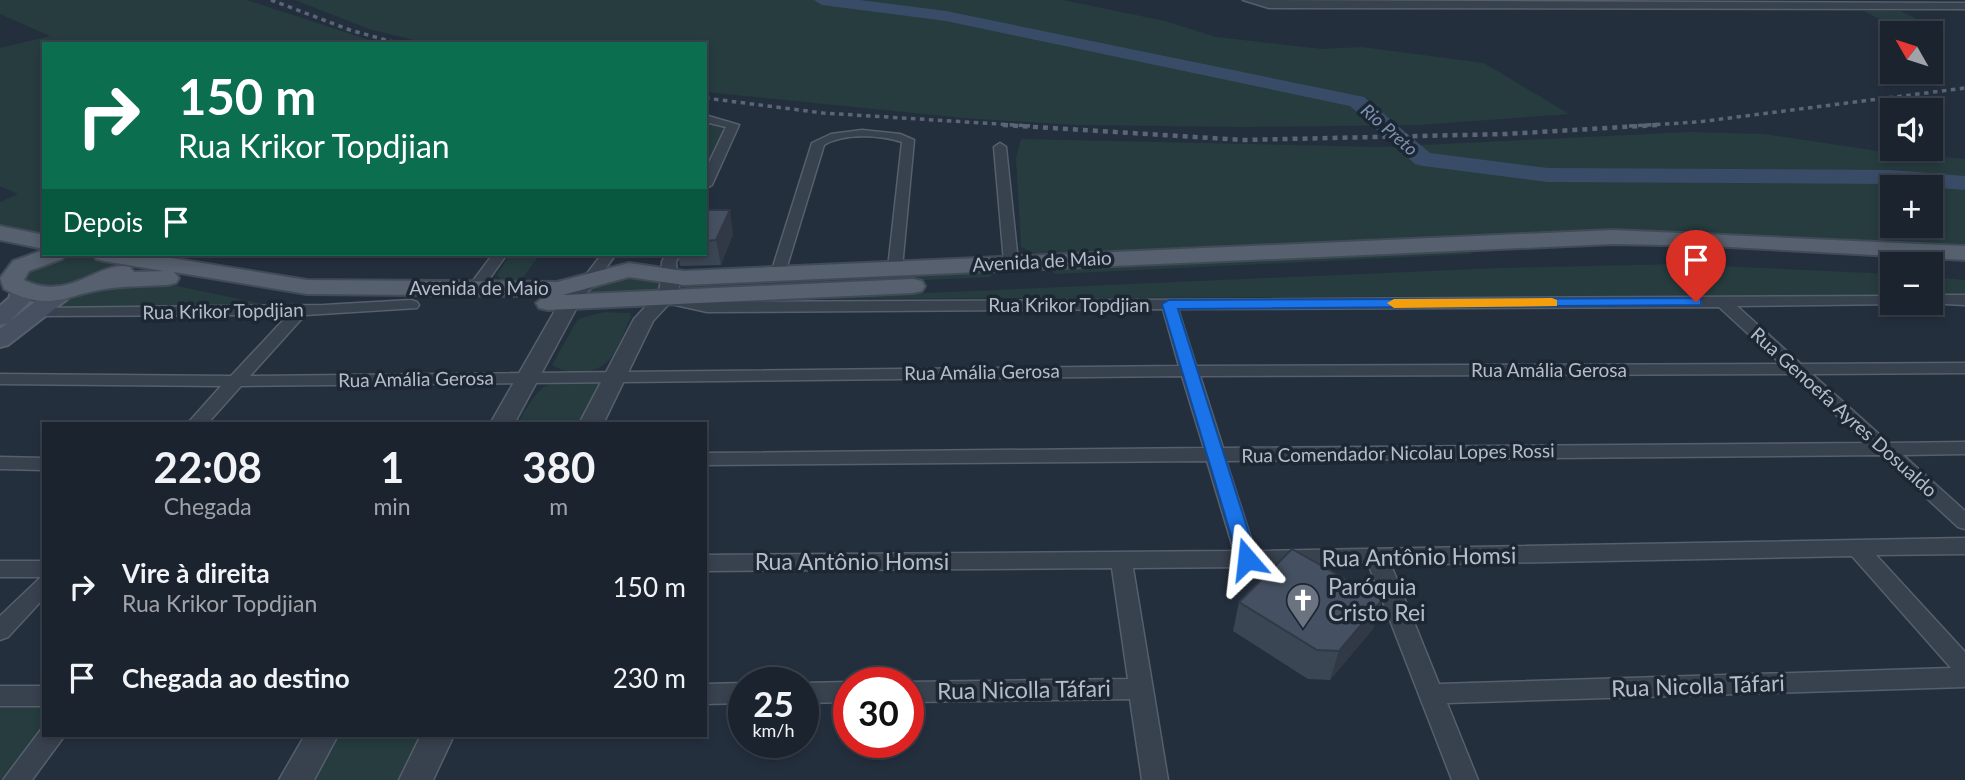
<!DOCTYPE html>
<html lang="pt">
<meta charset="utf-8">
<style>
:root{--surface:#1b232e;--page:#242b36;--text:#f1f3f6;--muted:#a0a4aa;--line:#39404a}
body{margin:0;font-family:Lato,sans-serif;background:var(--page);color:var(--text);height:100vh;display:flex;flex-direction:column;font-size:26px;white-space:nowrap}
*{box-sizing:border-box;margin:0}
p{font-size:23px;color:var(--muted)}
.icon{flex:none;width:38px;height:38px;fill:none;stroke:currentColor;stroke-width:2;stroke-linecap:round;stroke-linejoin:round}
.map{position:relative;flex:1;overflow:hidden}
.drawer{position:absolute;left:42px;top:422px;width:665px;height:315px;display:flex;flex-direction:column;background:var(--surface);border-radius:0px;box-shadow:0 4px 10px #0003,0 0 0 2px var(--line)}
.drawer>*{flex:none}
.top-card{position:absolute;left:42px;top:42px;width:665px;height:214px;border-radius:0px;box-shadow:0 4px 10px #0003,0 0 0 2px var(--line);background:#0b6e4f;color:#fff;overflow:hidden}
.needle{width:46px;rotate:309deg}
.tools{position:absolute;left:1880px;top:21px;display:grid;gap:14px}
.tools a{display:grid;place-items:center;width:63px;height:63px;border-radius:0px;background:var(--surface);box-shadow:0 4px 10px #0003,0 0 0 2px var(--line);font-size:35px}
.speed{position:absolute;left:728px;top:667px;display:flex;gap:14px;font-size:35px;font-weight:700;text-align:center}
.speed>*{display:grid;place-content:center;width:91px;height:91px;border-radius:50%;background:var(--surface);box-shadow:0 4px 10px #0003,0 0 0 2px var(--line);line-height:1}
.speed small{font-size:18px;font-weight:400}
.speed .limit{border:10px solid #d22;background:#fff;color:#111}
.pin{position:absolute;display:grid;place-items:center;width:60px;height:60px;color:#fff;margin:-72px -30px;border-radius:50% 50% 50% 0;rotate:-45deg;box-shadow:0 0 7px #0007}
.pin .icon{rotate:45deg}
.me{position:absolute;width:77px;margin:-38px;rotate:343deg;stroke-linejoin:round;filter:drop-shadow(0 0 5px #0008)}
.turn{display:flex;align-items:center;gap:24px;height:147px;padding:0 21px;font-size:32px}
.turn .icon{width:91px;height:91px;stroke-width:2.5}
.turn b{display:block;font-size:49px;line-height:60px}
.then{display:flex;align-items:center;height:66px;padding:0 21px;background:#0003;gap:14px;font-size:26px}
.eta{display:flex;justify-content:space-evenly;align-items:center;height:119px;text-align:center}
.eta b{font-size:42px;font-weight:700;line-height:49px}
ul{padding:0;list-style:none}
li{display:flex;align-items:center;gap:21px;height:91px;padding:0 21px}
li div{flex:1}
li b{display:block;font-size:26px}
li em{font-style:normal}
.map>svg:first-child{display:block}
</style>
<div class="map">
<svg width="1965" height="780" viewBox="0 0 1965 780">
<rect width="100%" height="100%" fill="#242f3e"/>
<path fill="#263c3f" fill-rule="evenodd" d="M0,0H247L381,44H44V234L0,225V202L18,194L0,186V48L50,36L0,14Z
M295,0H1063L1165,21L1216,37L1322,49L1362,47L1484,63L1569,114L1419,125L1242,127L1077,125L963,118L705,92V44H430L369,29Z
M1863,11H1900L1943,31H1905Z
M705,121L728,128L705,171Z
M1690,132L1764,134L1878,151L1965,159V244L1633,230L1057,253H1034L1021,247L1016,157L1021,139L1380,147ZM1892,187H1930V226H1892Z
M1460,245L1472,254L1055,274L1048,267Z
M66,254L97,256L101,261L120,267C98,278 42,304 25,276V270L55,255Z
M510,254H540L519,283L502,280L497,275Z
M1676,264L1892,274V295L786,299L1499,268Z
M995,270L990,277L689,291L683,282Z
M638,273L662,282L663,294L582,295L590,286Z
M1930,277L1965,280V294L1930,295Z
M134,285L177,286L268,305L56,309L75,296Z
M604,312L630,313L631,317C617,345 614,372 578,372C568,372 561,370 552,365L578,319Z
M587,379L602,383L582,423L517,424C542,384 539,382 587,379Z
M44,704V728L0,780V705Z
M337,735H428L407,780H311Z"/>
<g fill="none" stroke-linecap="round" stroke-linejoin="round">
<path fill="#394c67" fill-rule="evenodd" d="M814,0H860L946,11L1364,97L1430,153L1548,168L1891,170L1965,176V190L1891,184L1548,182L1423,166L1415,164L1350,106L946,21L822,5Z"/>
<defs>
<path id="minor" d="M1243,0L1965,3V9L1269,8Z
M705,115L739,125L712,185L705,189V171L726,127L705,122Z
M862,130L900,134L914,140L902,268L895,272L888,268L902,142C880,135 844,133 824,145L785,273L783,276H773L771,273L812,143L831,134Z
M1000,143L1006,147L1018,262L1011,266L1004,262L994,147Z
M493,254H507L480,292H470L467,289Z
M602,254H616L595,283H585L582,280Z
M666,254H680L676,262L677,276L669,281L661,276L662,262Z
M667,294L707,302L1892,296V303L1898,304L1737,306L1801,364L1965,363V373L1812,374L1889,443L1965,442V454L1903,455L1965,511V529L1958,527L1880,455L1226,461L1255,551L1965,538V554L1876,555L1965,652V687L1447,703L1478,780H1452L1369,566L1133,568L1168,780H1142L1130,699L908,702V682L1128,679L1112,568L705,571V555L1234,551L1207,461L705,465V453L1204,448L1182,376L241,386L207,424H187L221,386L0,384V374L231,376L288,315L30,316L28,313L30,310L36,308L324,305L411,300L417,302L419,305L417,308L305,315L250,376L1179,366L1163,309L707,312L662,302L659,299L662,296ZM1719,307L1781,364L1196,366L1178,309ZM1792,374L1866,443L1223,448L1200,376ZM1852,556L1951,668L1439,684L1391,565Z
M1930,295H1965V305L1925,303H1930Z
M0,457L44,458V470L0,469Z
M0,561H44V598L8,637L0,640V616L41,577H0Z
M849,682V702L803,703V683Z
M744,683V703L705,704V684Z
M0,686H44V706H0Z
M43,727L44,735H65L32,780H3Z"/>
<path id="tertiary" d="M669,270L679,276V293L653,321L603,424H579L634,319L659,292L662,272Z
M590,274L600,280L583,296L514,424H490L565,293L583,276Z
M305,735H338L314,780H279Z
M421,735H454L433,780H399Z"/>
<path id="secondary" d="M21,284L32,290L31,300L8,323L0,325V306L9,298L13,285Z
M62,286L70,287L73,292L70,297L8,345L0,347V329L54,287Z"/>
<path id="primary" d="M0,226L44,235V249L0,240Z
M1613,230L1965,246V260L1711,246L1613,244L684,285L629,277L563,295L913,279L922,281L925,286L922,291L913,293L548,310L539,308L536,303L545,296L307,294L174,272L179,278L176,283L167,285C149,286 130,286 112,288C67,293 53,314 4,289L0,278L13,261L44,250V254H66L62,259L29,271L24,280C70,303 100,259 130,267L134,272L164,271L104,261L96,259L93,254H146L307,280L557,282L629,263L684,271Z"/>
</defs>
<use href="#minor" stroke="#565f6c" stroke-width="3"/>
<use href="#tertiary" stroke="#565f6c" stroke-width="3"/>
<use href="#secondary" stroke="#565f6c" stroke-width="4"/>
<use href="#primary" stroke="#414a57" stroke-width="4"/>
<use href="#minor" fill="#38414e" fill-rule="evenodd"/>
<use href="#tertiary" fill="#38414e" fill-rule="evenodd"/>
<use href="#secondary" fill="#465061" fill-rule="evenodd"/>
<use href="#primary" fill="#56606e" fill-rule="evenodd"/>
<path stroke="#5a6575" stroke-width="3.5" stroke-dasharray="4.5 4.5" stroke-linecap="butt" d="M271,0L350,30L400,44
M705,98L823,113L1030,126
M1629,126L1698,122L1965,88"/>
<path stroke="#5a6575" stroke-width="4.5" stroke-dasharray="5 5" stroke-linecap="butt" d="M1003,125L1243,140L1506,134L1657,125"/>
</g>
<path fill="#3b4654" d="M705,210L733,234L721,265L680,266L678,254H705Z
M1382,600L1373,629L1330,680L1308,679L1233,631L1239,602Z"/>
<path fill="#303945" d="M730,210L733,234L721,265L716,240Z
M1382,600L1373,629L1330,680L1339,651Z"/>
<path fill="#455162" stroke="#303945" stroke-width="2" d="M705,210H730L716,240L705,241Z
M1292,549L1382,600L1339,651L1317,650L1239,602Z"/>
<path fill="#1a73e8" stroke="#114b97" stroke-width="2" d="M1696,298L1701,299V305L1178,309L1257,559L1247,566L1238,559L1162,304L1169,300Z"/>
<path fill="#f59e0b" d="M1552,298L1557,300V306L1394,308L1387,303L1394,299Z"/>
<defs>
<symbol id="church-pin" viewBox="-11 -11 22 30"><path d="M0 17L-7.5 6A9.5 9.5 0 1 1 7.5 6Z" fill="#6b7280" stroke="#1d2633"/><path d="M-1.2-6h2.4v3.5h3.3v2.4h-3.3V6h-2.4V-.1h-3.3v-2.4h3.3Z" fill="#fff"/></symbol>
</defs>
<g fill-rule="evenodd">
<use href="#church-pin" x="1284" y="581" width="38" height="52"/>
</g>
<g text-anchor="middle" stroke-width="7" stroke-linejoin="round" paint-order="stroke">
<g font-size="18" font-style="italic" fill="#7c92b1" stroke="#1d2633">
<text transform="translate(1389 130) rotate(41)" y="6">Rio Preto</text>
</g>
<g font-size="19" fill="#b4bcc9" stroke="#1d2633">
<text transform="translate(1042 261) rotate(-3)" y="7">Avenida de Maio</text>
<text x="479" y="295">Avenida de Maio</text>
<text x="1069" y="312">Rua Krikor Topdjian</text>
<text transform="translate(223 311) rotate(-1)" y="7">Rua Krikor Topdjian</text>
<text x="1549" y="377">Rua Amália Gerosa</text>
<text transform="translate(982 372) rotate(-1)" y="7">Rua Amália Gerosa</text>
<text transform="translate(416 379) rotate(-1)" y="7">Rua Amália Gerosa</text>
<text transform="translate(1844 412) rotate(42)" y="7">Rua Genoefa Ayres Dosualdo</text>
<text transform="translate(1398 453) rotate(-1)" y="7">Rua Comendador Nicolau Lopes Rossi</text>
</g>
<g font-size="23" fill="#b4bcc9" stroke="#1d2633">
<text transform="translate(1419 557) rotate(-1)" y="8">Rua Antônio Homsi</text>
<text x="852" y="570">Rua Antônio Homsi</text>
<text transform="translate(1698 686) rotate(-2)" y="8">Rua Nicolla Táfari</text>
<text transform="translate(1024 690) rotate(-1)" y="8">Rua Nicolla Táfari</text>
</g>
<g font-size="23" fill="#b4bcc9" stroke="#1d2633" text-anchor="start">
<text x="1328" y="595">Paróquia<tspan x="1328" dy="26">Cristo Rei</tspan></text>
</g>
</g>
</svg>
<div class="tools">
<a><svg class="needle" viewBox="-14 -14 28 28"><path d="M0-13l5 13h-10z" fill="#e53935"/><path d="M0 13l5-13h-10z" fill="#a0a4aa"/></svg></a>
<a><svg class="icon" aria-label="sound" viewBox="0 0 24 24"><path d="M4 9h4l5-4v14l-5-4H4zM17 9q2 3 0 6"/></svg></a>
<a>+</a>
<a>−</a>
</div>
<div class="speed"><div>25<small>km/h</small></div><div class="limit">30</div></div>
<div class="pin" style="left:1696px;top:302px;background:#d93025"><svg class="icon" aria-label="arrive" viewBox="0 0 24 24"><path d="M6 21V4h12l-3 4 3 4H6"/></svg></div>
<svg class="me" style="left:1247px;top:559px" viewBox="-20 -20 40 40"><path d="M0-17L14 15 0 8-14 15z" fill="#1a73e8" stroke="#fff" stroke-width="4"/></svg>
<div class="top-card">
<div class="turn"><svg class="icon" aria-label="right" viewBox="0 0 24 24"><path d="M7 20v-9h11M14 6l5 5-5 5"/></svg><div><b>150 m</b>Rua Krikor Topdjian</div></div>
<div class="then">Depois<svg class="icon" aria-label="arrive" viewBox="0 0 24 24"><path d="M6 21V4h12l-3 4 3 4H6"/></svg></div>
</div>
<section class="drawer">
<div class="eta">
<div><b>22:08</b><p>Chegada</p></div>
<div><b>1</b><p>min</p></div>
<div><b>380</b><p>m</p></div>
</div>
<ul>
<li><svg class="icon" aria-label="right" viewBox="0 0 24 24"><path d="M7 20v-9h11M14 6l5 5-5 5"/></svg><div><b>Vire à direita</b><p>Rua Krikor Topdjian</p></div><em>150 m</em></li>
<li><svg class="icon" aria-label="arrive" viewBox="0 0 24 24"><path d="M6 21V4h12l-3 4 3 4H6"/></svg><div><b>Chegada ao destino</b></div><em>230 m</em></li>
</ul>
</section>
</div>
